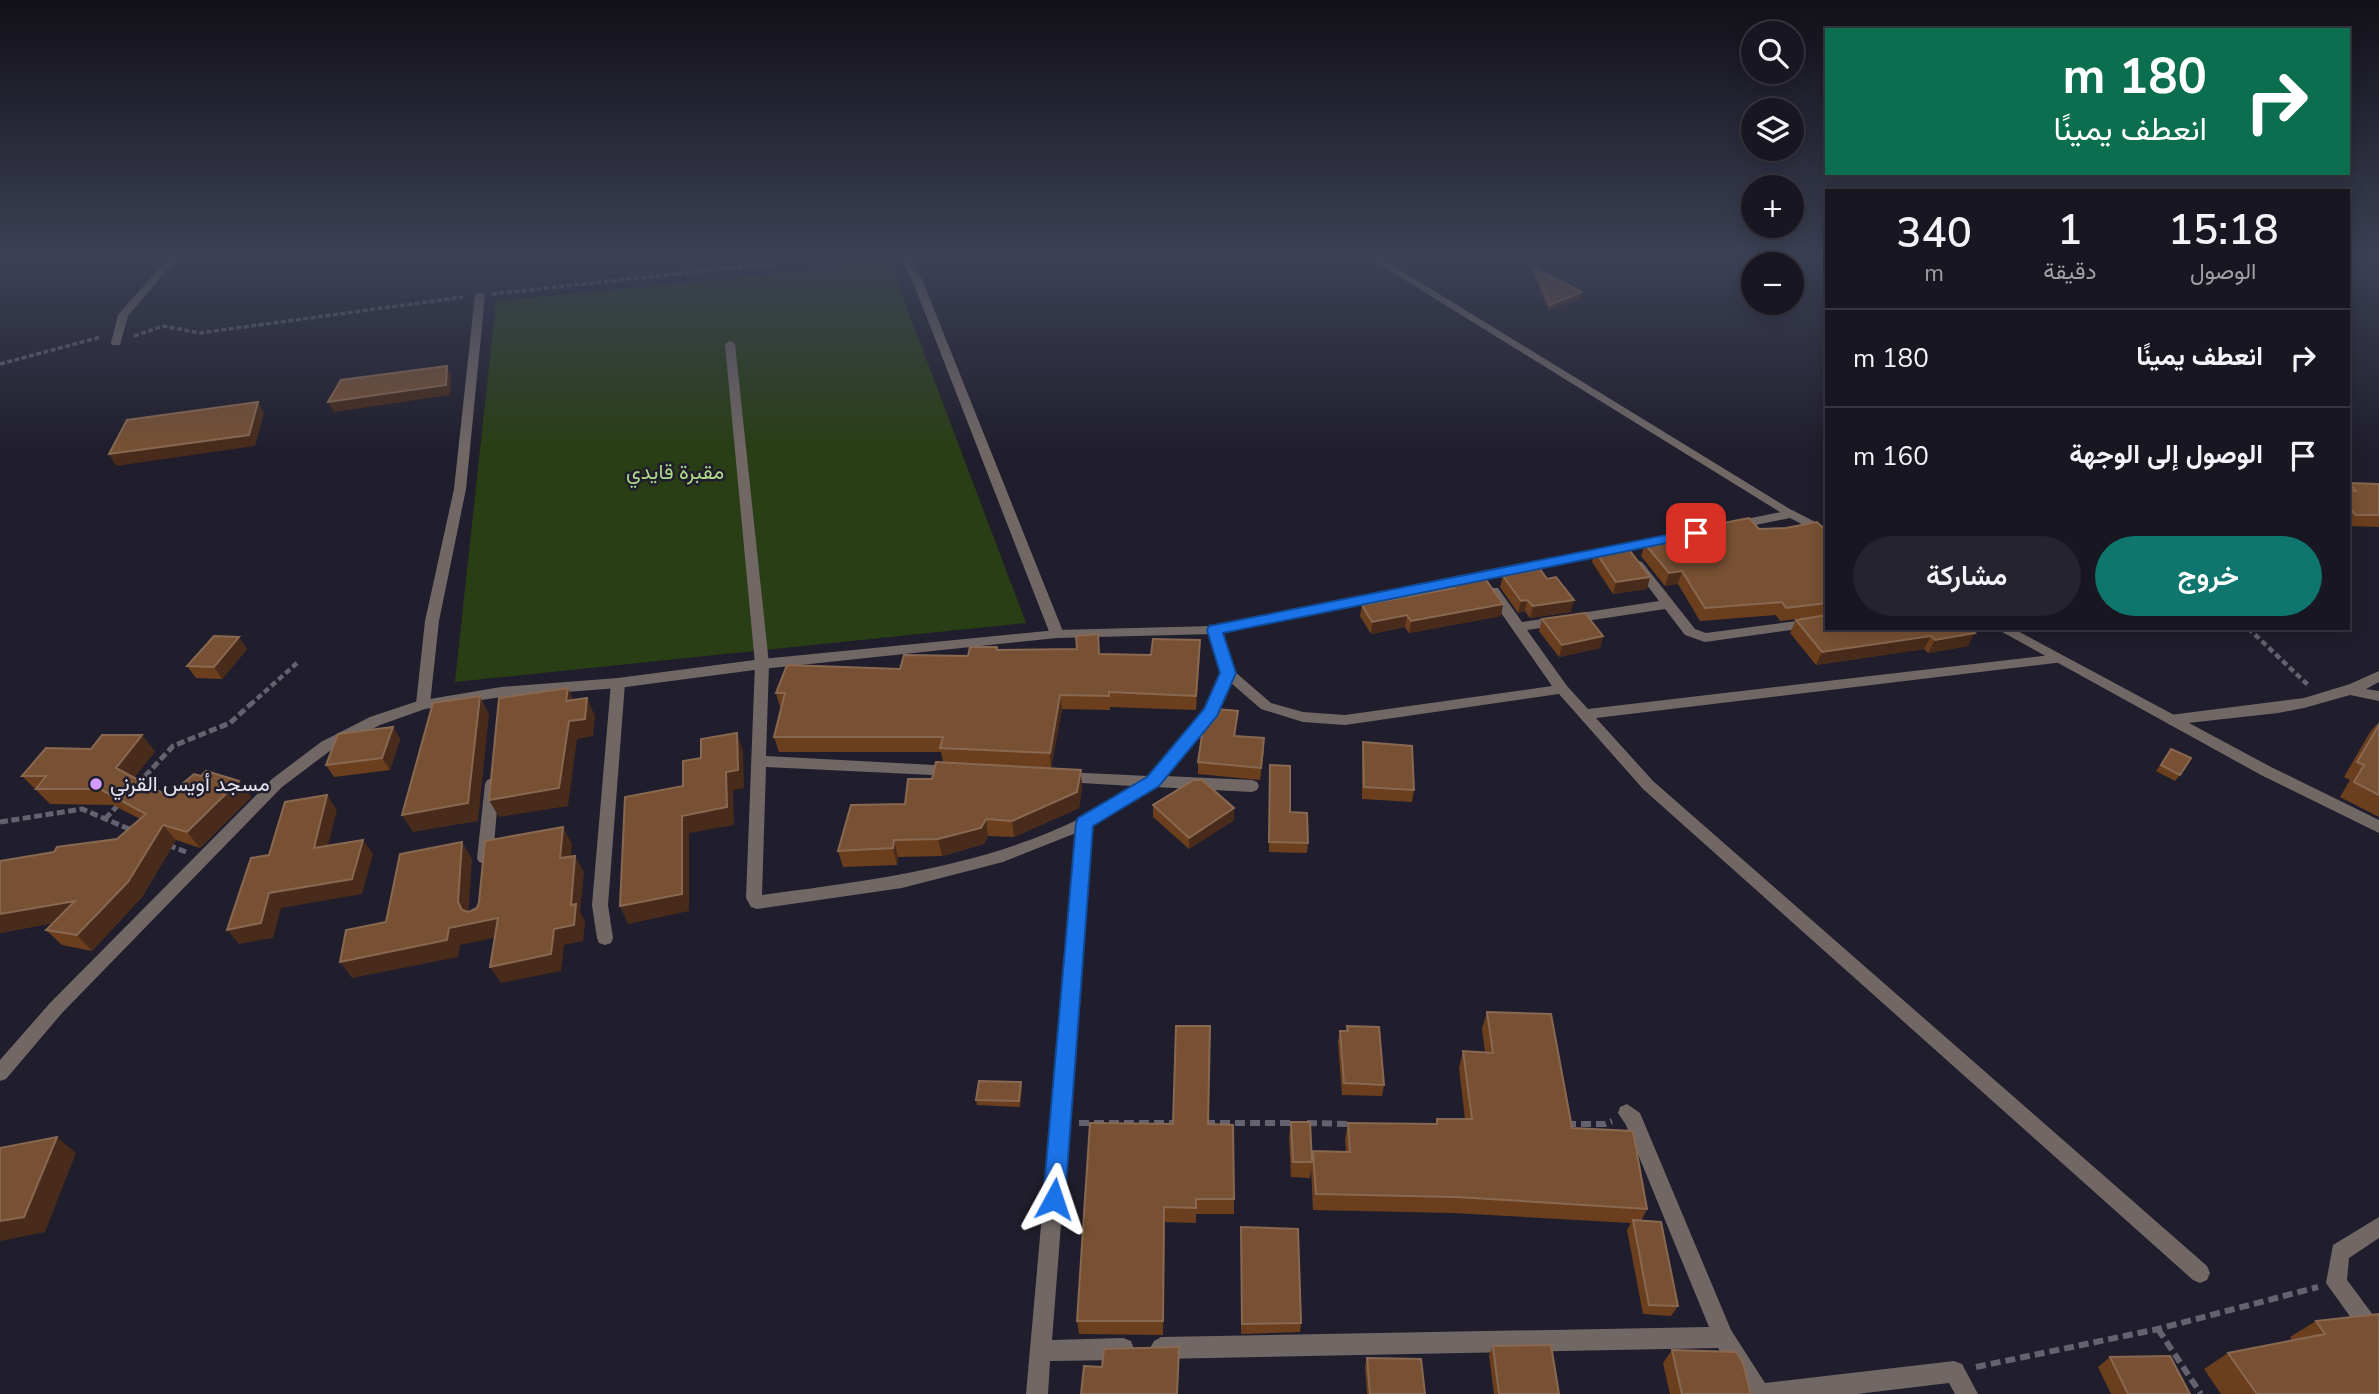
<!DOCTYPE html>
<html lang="ar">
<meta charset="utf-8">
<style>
:root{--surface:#181621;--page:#25232e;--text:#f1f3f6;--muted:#9f9fa5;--line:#36353f;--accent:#0f766e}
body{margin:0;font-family:"Nunito Sans",Vazirmatn,sans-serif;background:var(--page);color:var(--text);direction:rtl;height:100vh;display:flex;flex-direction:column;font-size:26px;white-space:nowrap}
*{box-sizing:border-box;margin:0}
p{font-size:23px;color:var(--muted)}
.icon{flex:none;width:38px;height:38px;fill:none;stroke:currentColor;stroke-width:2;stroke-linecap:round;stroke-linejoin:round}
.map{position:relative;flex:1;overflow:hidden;direction:ltr}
.side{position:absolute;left:1825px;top:189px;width:525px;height:441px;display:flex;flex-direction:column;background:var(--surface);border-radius:0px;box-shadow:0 4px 18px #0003,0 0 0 2px var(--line);direction:rtl}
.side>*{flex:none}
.top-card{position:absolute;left:1825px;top:28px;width:525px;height:147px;border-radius:0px;box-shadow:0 4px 18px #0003,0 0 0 2px var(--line);direction:rtl;background:#0b6e4f;color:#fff;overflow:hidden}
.tools{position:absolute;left:1741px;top:21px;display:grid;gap:14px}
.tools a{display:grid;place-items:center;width:63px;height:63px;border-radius:50%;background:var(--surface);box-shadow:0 4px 18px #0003,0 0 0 2px var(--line);font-size:35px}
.pin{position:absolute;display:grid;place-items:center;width:60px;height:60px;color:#fff;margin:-30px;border-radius:14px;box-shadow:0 4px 10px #0006}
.me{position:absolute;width:77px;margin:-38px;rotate:5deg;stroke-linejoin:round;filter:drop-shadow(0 0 5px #0008)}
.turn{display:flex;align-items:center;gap:24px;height:147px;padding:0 28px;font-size:32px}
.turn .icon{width:91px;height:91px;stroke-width:2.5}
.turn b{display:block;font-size:49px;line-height:60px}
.eta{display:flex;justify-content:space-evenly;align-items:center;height:119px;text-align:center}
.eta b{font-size:42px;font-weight:600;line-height:49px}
.primary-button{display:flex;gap:14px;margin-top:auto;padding:14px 28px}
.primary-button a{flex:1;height:80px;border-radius:42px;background:var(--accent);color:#fff;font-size:28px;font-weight:600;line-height:80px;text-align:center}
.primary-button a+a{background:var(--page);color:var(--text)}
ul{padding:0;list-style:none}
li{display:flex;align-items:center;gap:21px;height:98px;padding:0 28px;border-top:2px solid var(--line)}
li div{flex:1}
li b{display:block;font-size:26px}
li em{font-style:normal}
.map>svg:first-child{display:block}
</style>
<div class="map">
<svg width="2379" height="1394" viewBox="0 0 2379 1394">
<rect width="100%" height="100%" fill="#201e2c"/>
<path fill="#293e14" d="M890,263L1026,623L455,682L496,301Z"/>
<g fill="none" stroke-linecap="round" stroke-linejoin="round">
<path stroke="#63626e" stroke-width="3.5" stroke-dasharray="5 2.5" stroke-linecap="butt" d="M492,294L841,256
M134,336L163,326L200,333L463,297
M0,364L101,337"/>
<path stroke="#63626e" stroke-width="4.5" stroke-dasharray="6 3.5" stroke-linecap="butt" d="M2248,628L2308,685
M250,705L297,663"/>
<path stroke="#63626e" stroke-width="5" stroke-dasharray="8 3.5" stroke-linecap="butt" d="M137,785L173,746L230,723L252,703
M105,819L119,804
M0,822L82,809L134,831
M168,845L186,852"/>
<path stroke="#63626e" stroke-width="6" stroke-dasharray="10 5" stroke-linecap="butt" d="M1079,1123H1176
M1205,1123H1295
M1307,1123L1351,1124
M1566,1124H1605L1612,1121
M2158,1329L2201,1394
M1976,1367L2158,1329L2318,1287"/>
<path fill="#716866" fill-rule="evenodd" d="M170,256H179L128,316L120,345H112L111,343L118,315Z
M900,256H909L923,282L1064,634L1062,637H1052L1050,634L913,282Z
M1366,256H1377L1798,514L1796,517H1788Z
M2373,256H2379V261Z
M480,292L485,295L466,489L439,621L430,704L423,709L416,704L425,621L454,489L475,295Z
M730,341L735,344L769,664L766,756L953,766L958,767L960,771L958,775L953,776L766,767L762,895C871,880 978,868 1079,819C1098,810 1115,797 1133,786L1064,782L1059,781L1057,777L1059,773L1064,772L1149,776L1205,710L1221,673L1207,630L1214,626L1221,630L1234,671L1271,703L1303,712L1345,715L1552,686L1488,594L1487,591L1488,588H1498L1522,622L1659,601L1632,565L1638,561L1642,562L1695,629L1706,633L1827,617V625L1705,642L1685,635L1665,609L1527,630L1567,686L1588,709L2059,654L2066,659L2064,662L1596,718L1653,781L2207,1266L2210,1273L2207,1280L2200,1283L2193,1280L1643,789L1559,694L1345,725L1303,722L1261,709L1231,683L1216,716L1165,776L1252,780L1257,782L1259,786L1257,790L1252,792L1155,787L1092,826L1052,1340L1123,1338L1131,1341L1134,1349L1131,1357L1123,1360L1050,1361L1048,1394H1026L1076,833L1003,862L902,888L757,909L751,907L746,898L755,664L725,344Z
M2379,671V682L2366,689L2379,691V701L2350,695L2304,708L2278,713L2170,725L2163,720L2170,715L2304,698L2350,684Z
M618,678L625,683L608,905L613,938L611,943L605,945L599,943L597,938L592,905L611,683Z
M492,778L497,780L499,784L493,858L491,862L485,864L479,862L477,858L485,784L487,780Z
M1627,1104L1640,1113L1731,1330L1765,1383L1954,1361L1962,1364L1978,1394H1955L1949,1383L1857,1394H1747L1718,1348L1161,1359L1154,1355L1150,1348L1154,1341L1161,1337L1709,1327L1626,1125L1618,1113L1620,1107Z
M2379,1217V1238L2349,1258L2347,1280L2379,1323V1351L2372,1347L2326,1283L2333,1245Z"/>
<path fill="#716866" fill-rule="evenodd" d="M1792,510L1827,528V537L1790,518L1736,529L1730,525L1736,521Z
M1717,525L1721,526L1723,529L1721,532L1214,634L1057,638L762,669L618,688L501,697L425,709L380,725L331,750L282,787L62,1013L6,1079L0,1081V1060L50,1003L272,779L321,742L370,717L418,701L501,687L618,678L762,659L1057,630L1214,626Z
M1995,628H2012L2271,767L2379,820V833L2261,775Z"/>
</g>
<path fill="#6b3f1e" d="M212,256H317L313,261L266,263L264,260L213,258Z
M1534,268L1582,292L1581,298L1549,310L1533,273Z
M2349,483L2379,484V527L2348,526Z
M1702,527L1759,529L1827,530V615L1780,621L1776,615L1700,621L1678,584L1665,586L1641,556L1645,544L1698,537Z
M1595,551L1650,577L1647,589L1613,594L1592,562Z
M1503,576L1571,612L1530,618L1525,611L1518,613L1500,587Z
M1451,583L1503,604L1501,616L1409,633L1405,627L1371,634L1360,616L1362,605L1450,588Z
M1542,619L1603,636L1600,648L1559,657L1539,631Z
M1796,620L1970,628L1968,646L1928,653L1924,649L1816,665L1790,633Z
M997,647L998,650L1151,655L1200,654L1196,710L1110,707V710L1062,709L1051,768L943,762L941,752H779L774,737L782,707H780L776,693L968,656Z
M247,649L222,679L196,678L187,666Z
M1238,711L1235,736L1264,750L1260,780L1198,774V762Z
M2379,722V817L2340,797L2350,780L2344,777L2370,732Z
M393,727L400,739L390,770L334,777L326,765Z
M1363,742L1414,790L1412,802L1362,799V754Z
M155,751L134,778L168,796L201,776L239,781L251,797L200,848L176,840L142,897L92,951L62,945L46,930L53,923L0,933V861L54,852L117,839L140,819L113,805L50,804L22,776Z
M2167,755L2180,775L2175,781L2156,771Z
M1270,765L1290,812L1308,843L1307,853L1269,852Z
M1082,786L1079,808L1014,837L988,836L984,844L942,856L898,857L897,865L843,867L838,851L905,804Z
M1153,805L1234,808V820L1189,849L1153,817Z
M1487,1012L1572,1128L1647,1209L1641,1221L1678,1306L1671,1316L1643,1314L1627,1230L1631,1223L1453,1213L1313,1210L1311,1168L1310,1178L1291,1177L1289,1138L1291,1122L1312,1161L1313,1151L1346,1152L1345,1139L1348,1123L1436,1124L1437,1119H1465L1459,1068L1463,1051L1485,1052L1482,1029Z
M1347,1026L1384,1085L1382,1096L1342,1095L1338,1042L1340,1031H1346Z
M1021,1082L1022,1087L1020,1107L977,1105L976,1100Z
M1208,1124L1234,1199V1214H1196V1223L1165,1222L1163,1335L1079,1334L1077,1321Z
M1241,1227L1301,1323L1300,1332L1241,1334Z
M2316,1321L2379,1394H2221L2204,1369L2228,1353L2292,1340L2290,1337Z
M1493,1346L1559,1394H1494L1489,1355Z
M1672,1350L1751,1394H1670L1663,1363Z
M2110,1357L2190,1394H2111L2098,1367Z
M1367,1358L1425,1394H1367L1365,1367Z"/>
<path fill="#482b1a" d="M311,256H317L313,261Z
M1582,292L1581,298L1549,310L1550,305Z
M447,366L451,376L450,395L334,412L328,402Z
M258,402L264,413L255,446L116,466L109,454Z
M1682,571L1678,584L1665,586L1669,573Z
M1650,577L1647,589L1613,594L1616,582Z
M1527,600L1525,611L1518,613L1521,601Z
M1574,600L1571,612L1530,618L1533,606Z
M1503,604L1501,616L1409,633L1411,621Z
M1407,615L1405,627L1371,634L1372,622Z
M1975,633L1968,646L1928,653L1935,640Z
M1603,636L1600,648L1559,657L1562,645Z
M1931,636L1924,649L1816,665L1822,652Z
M239,637L247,649L222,679L214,667Z
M1200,640V654L1196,710V696Z
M568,688L576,705L566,701Z
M1060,695L1062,709L1051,768L1050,753Z
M480,696L489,714L478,821L413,832L402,815Z
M587,698L595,716L593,736L577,739L568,806L499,817L489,800L569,721Z
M393,727L400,739L390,770L382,758Z
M737,733L743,751L744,788L733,790L734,825L689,833V911L628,924L620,906L682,816L726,772Z
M142,735L155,751L129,784L116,768Z
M1081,770L1082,786L1079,808L1014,837L1012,821Z
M239,781L251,797L200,848L187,832Z
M327,795L337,810L324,862L314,848Z
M1234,808V820L1189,849V838Z
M986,819L988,836L984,844L942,856L938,839Z
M163,825L176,840L142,897L92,951L77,935Z
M563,827L572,844L569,875L560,858Z
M363,840L373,854L362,894L281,908L273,938L239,944L227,930L269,893Z
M894,840L898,857L897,865L893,848Z
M462,842L472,859L468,919L498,918L508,935L460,945L458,957L352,978L340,962L449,928L462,910L458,902Z
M575,856L584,872L580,912L585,921L583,941L564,945L561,971L501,983L490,967L554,929L571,905Z
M75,901L90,916L0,933V914Z
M1021,1082L1022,1087L1020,1107L1019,1101Z
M57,1137L76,1153L45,1232L0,1241V1221Z
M1164,1207L1165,1222L1163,1335V1321Z"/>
<path fill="#785134" stroke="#896851" stroke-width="2" d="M1534,268L1582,292L1550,305Z
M447,366L446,385L328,402L341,380Z
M258,402L249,435L109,454L127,420Z
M2349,483L2379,484V515H2356L2348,507V490L2356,491Z
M1749,518L1759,529L1786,528L1817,522L1825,530H1827V603L1786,608L1782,602L1705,608L1682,571L1669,573L1645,544L1709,536L1702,527Z
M1627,547L1650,577L1616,582L1595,551Z
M1540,569L1547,579L1556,577L1574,600L1533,606L1527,600L1521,601L1503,576Z
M1484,577L1503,604L1411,621L1407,615L1372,622L1362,605L1454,588L1451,583Z
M1585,613L1603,636L1562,645L1542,619Z
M1827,615V628H1970L1975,633L1935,640L1931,636L1822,652L1796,620Z
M1098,634L1099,654L1151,655L1153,639L1200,640L1196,696L1109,692V696L1060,695L1050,753L940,748L943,737H774L785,693H776L787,665L900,669L904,655L968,656L970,647H997V650L1077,649L1076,636Z
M214,636L239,637L214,667L187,666Z
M568,688L566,701L587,698L585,719L569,721L559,788L489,800L499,698Z
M480,696L468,803L402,815L433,703Z
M1216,709L1238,711L1234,736L1264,738L1261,768L1198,762L1204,722Z
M2379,725V795L2354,782L2364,765L2357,762Z
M393,727L382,758L326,765L338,734Z
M737,733L738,770L726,772L727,807L682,816V894L620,906L625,797L683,786V761L701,758V739Z
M102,735H142L116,768L168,796L194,774L201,776L206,771L239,781L187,832L163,825L128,882L77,935L46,930L75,901L0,914V861L54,852L57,847L117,839L146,814L100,789H36L46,776H22L46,748L91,749Z
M1363,742L1412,746L1414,790L1364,787Z
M2171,749L2191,758L2180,775L2161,765Z
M936,762L1081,770L1077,792L1012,821L986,819L981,828L938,839L894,840L893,848L838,851L851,805L905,804L908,779H932Z
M1270,765L1290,766V812L1307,813L1308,843L1269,842Z
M1194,780H1202L1234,808L1189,838L1153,805Z
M327,795L314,848L363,840L352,879L269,893L261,923L227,930L251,858L269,855L285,802Z
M563,827L560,858L575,856L571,905L576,904L574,925L554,929L551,954L490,967L498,918L449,928L447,940L340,962L346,930L386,922L400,854L462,842L458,902L462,910L469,912L477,908L479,902L485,841Z
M1487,1012L1551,1014L1572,1128L1633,1131L1647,1209L1457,1197L1316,1194L1313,1151L1350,1152L1348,1123L1437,1124V1119H1472L1463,1051L1493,1053Z
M1176,1026H1210L1208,1124L1233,1125L1234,1199H1196V1208L1164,1207L1163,1321H1077L1090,1123L1173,1124Z
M1347,1026L1379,1027L1384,1085L1344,1083L1340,1031H1348Z
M979,1081L1021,1082L1019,1101L976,1100Z
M1291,1122H1310L1312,1162H1293Z
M57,1137L24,1217L0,1221V1148Z
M1633,1220L1661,1222L1678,1306L1649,1305Z
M1241,1227L1298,1229L1301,1323L1242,1324Z
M2379,1314V1394H2257L2228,1353L2325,1334L2316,1321Z
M1551,1345L1559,1394H1499L1493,1346Z
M1179,1347L1177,1394H1081L1084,1366L1102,1367L1104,1349Z
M1672,1350L1736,1352L1743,1363L1751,1394H1682Z
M2170,1356L2190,1394H2128L2110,1357Z
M1367,1358L1421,1359L1425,1394H1370Z"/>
<linearGradient id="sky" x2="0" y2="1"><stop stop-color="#121018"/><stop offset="0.57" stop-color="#3c4156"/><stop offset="1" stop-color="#3c4156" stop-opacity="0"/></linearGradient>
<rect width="2379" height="452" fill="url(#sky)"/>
<path fill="#1a73e8" stroke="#114b97" stroke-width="2" d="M1696,529L1703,533L1701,536L1223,633L1236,673L1217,716L1159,786L1093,826L1065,1199L1062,1207L1054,1210L1046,1207L1043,1199L1076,823L1078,818L1147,777L1204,709L1220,673L1207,630L1209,626Z"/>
<circle fill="#d39cfc" stroke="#201e2c" stroke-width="2.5" cx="96" cy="784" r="7"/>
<g text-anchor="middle" stroke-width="5" stroke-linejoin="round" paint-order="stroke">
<g font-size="21" fill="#aed889" stroke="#201e2c">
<text x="675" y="479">مقبرة قايدي</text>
</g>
<g font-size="21" fill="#e4e3ed" stroke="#201e2c" text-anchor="start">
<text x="110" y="791">مسجد أويس القرني</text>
</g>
</g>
</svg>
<div class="tools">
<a><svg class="icon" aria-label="search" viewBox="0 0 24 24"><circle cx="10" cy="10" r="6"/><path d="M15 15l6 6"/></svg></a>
<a><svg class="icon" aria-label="layers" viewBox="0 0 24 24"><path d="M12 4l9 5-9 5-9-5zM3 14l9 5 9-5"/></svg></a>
<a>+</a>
<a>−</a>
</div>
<div class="pin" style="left:1696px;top:533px;background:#d93025"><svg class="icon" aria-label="arrive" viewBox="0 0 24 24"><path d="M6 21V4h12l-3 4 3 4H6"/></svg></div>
<svg class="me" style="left:1054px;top:1199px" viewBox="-20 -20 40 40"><path d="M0-17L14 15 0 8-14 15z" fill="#1a73e8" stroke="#fff" stroke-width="4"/></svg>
<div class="top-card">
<div class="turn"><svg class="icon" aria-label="right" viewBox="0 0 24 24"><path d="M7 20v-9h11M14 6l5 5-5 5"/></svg><div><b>180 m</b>انعطف يمينًا</div></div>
</div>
<section class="side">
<div class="eta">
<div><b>15:18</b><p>الوصول</p></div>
<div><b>1</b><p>دقيقة</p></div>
<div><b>340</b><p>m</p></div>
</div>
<ul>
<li><svg class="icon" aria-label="right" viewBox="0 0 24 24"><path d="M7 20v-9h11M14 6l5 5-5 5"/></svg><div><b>انعطف يمينًا</b></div><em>180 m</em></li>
<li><svg class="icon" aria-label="arrive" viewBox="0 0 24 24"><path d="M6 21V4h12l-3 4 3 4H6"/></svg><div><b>الوصول إلى الوجهة</b></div><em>160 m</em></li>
</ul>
<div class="primary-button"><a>خروج</a><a>مشاركة</a></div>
</section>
</div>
